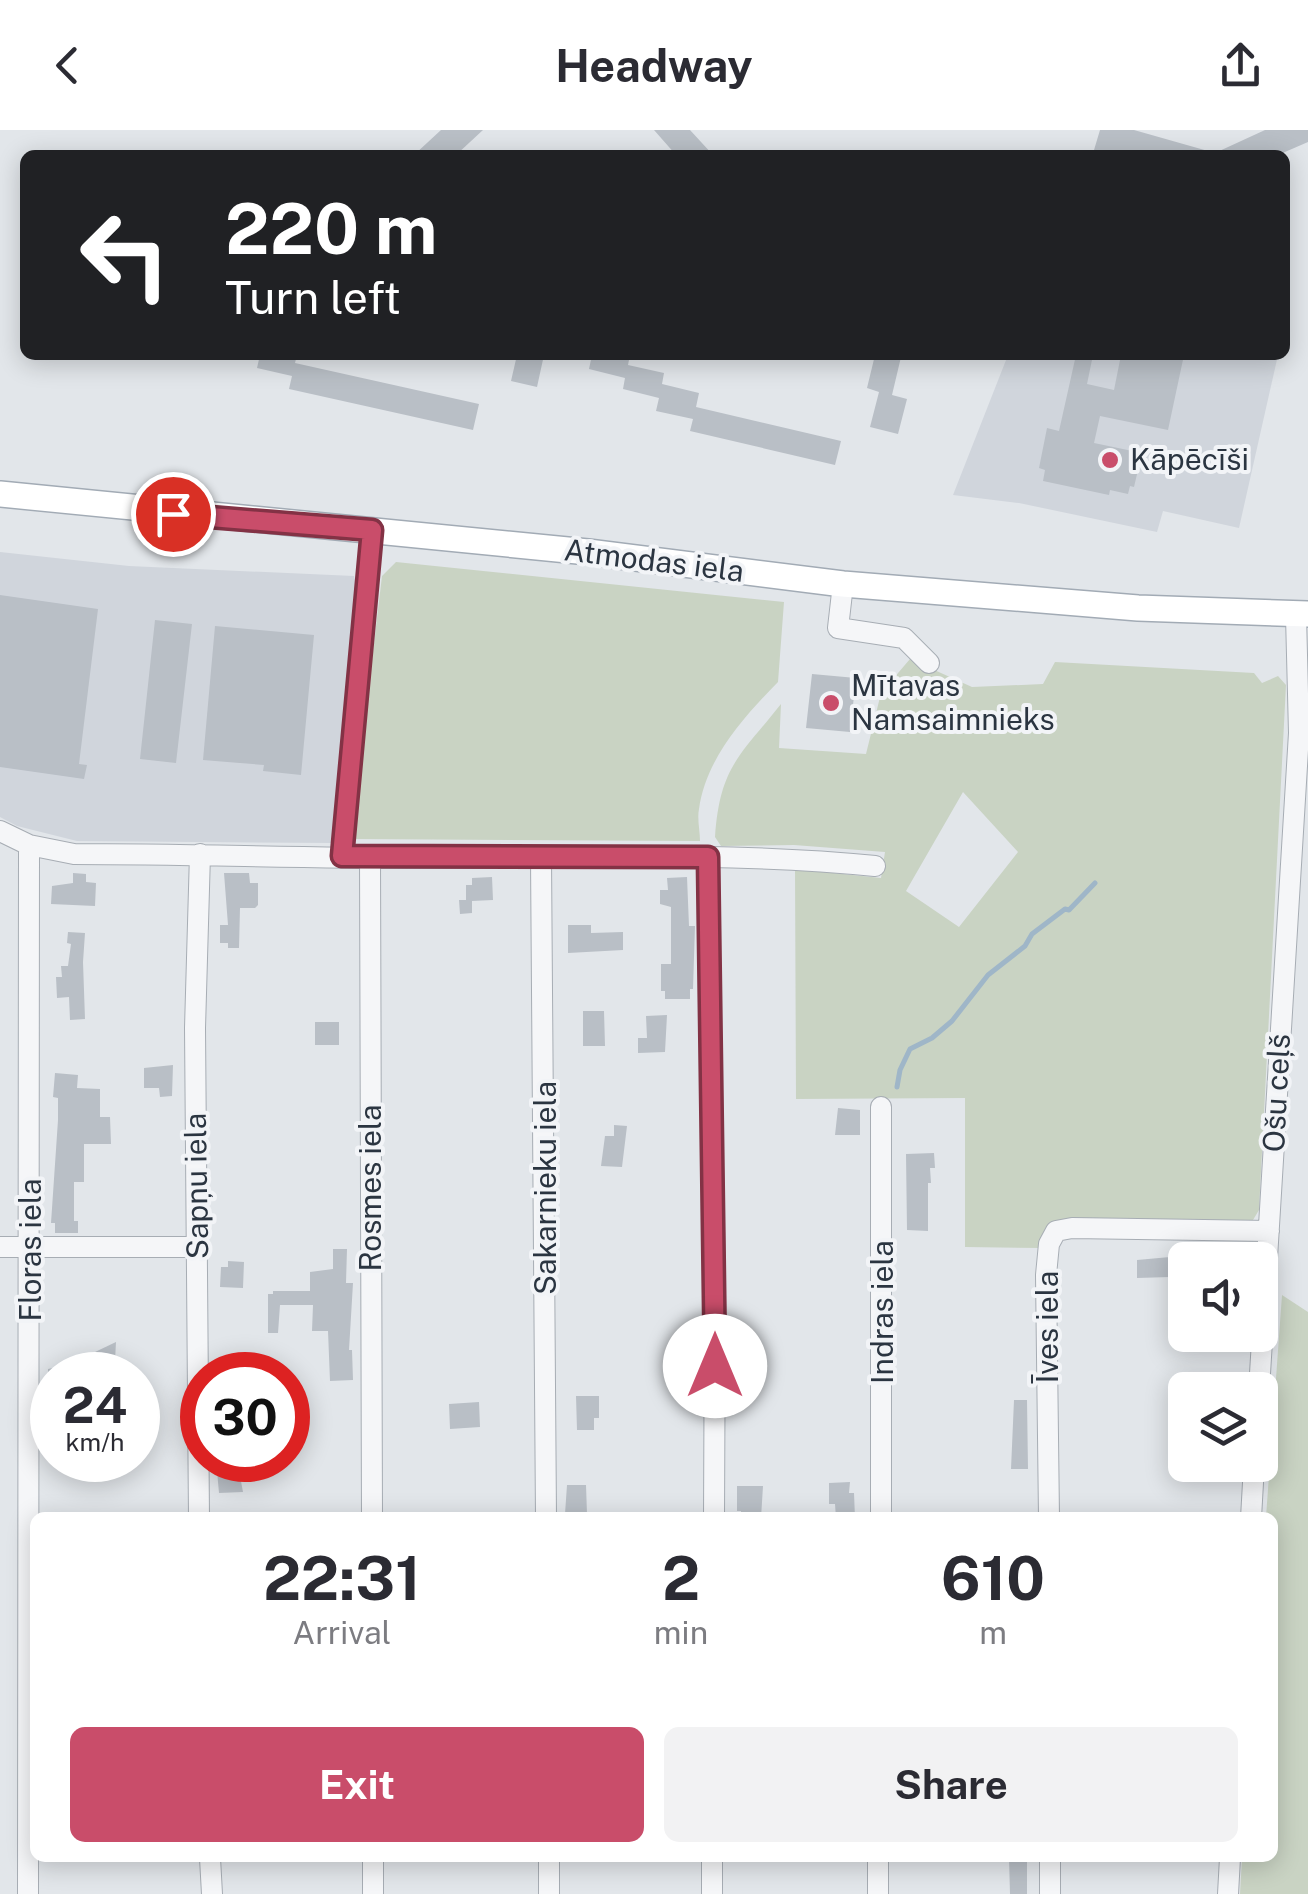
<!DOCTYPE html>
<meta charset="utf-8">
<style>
:root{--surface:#fff;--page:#f2f2f3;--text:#2b2b33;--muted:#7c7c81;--accent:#c94d6a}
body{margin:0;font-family:"Public Sans",sans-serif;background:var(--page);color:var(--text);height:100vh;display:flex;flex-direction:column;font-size:38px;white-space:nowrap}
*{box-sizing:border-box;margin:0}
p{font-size:32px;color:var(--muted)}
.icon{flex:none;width:55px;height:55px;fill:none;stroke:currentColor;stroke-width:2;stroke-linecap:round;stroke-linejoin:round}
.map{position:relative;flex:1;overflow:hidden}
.details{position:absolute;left:30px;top:1382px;width:1248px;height:350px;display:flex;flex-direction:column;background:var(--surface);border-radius:15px;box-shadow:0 5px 25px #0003}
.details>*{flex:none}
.hud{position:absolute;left:20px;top:20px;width:1270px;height:210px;border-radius:15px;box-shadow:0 5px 25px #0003;background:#202124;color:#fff;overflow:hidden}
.fabs{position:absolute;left:1168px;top:1112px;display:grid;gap:20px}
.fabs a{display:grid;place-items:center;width:110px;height:110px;border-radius:15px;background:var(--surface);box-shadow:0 5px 25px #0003;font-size:50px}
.speed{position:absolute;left:30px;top:1222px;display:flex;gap:20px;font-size:50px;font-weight:700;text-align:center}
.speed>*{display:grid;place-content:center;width:130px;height:130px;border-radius:50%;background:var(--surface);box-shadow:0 5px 25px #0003;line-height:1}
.speed small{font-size:25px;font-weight:400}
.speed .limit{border:15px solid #d22;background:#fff;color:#111}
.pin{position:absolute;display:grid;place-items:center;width:85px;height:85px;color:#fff;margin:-42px;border:5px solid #fff;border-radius:50%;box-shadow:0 2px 10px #0007}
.me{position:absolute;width:110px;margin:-55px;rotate:0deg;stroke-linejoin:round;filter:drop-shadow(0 0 8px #0008)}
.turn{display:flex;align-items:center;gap:35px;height:210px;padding:0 40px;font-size:45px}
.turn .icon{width:130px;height:130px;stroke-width:2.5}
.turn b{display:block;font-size:70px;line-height:85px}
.eta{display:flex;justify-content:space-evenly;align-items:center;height:170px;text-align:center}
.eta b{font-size:60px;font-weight:700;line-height:70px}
.primary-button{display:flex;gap:20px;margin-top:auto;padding:20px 40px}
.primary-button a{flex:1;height:115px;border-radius:15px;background:var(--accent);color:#fff;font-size:40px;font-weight:700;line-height:115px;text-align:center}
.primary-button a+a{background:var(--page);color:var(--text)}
header{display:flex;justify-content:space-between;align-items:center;height:130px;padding:0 40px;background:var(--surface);font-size:45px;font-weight:700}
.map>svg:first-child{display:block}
</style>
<header><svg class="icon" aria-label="back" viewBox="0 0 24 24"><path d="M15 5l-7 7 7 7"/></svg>Headway<svg class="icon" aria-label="share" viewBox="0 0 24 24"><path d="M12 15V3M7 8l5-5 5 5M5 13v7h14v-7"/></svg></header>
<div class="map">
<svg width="1308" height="1764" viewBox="0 0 1308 1764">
<rect width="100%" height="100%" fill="#e2e6ea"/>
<path fill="#d0d5dc" d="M1008,225H1278L1239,398L1163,381L1157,402L1019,373L953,365Z
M0,422L129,436L354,446L363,489L334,713L77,711L17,696L0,687Z"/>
<path fill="#c9d3c3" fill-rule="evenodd" d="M396,432L784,472L778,552C744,587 706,628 699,679C697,689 700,701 700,711L355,709L358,649L382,446Z
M910,529L972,557L1043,554L1055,532L1254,543L1262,553L1278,546L1286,555L1259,1080L1250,1095L1050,1092L1041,1118L965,1117V968L796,969L795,739L881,748L885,722L794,715L721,716L715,707C720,636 740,626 781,574L779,618L866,624L881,563ZM963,662L1018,722L959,797L906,761Z
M1282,1165L1308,1182V1764H1240L1242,1728H1272V1388L1266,1387Z"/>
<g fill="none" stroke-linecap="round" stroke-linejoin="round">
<path stroke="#9fb6c8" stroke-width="5" d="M897,957L900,940L910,919L932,908L952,891L988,845L1025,816L1032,804L1065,779L1069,780L1095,753"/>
</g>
<path fill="#b9bfc6" d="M441,0H483L456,25H414Z
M654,0H690L713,25H676Z
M1100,0H1134L1215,23L1265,0H1308V12L1278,25H1115L1094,20Z
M260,225H297L295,233L479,274L473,300L289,259L292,246L257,238Z
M517,225H544L537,257L511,251Z
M592,225H630L628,235L664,243L662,254L699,263L696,277L841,311L835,335L690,301L693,289L656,281L659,268L623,259L625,248L589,239Z
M875,225L901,227L892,265L907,269L898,304L870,297L879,262L867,258Z
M1076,225H1093L1087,254L1114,260L1121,225H1184L1168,300L1100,286L1094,313L1142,323L1134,357L1130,356L1128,364L1110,360L1109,365L1043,351L1045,340L1039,338L1047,298L1059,301Z
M0,465L98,479L79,634L87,635L84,649L0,637Z
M155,490L192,494L176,633L140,629Z
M215,496L314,505L301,645L263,641L264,635L203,630Z
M812,544L856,548L850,602L806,598Z
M73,743L86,744V752L96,753L95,776L51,774L52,756L73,753Z
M224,743H249L250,753H258V775L255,778H240L239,818H228V813H220V795H228Z
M492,747L493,770L472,771V783L460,784L459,770H466V755H472V748Z
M687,747L689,796H695L693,859H690V869H665V861H661V834H671V777L660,774V760H668L667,748Z
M568,795H591V803L623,802V820L568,823Z
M68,802L85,803L83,832L85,889L70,890L69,867L57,868L56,847H62L61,836H68L71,814L67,813Z
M583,881H604L605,916H583Z
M667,885L665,922L638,923V908H647L646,886Z
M315,892H339V915H315Z
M173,935L172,966L160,967L159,958H144V938Z
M55,943L78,945L77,958L100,959V987H110L111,1014H84V1052H74V1091H78V1103H55V1093H51L58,990V968L53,967Z
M838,978L860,980V1005H835Z
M614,995L627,996L622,1037L601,1036L605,1006H614Z
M934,1023L935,1038H930L931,1053H928V1101L907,1100L906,1024Z
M333,1119H347L346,1153H353L349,1220H352L353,1250L330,1251L328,1201H312L313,1175H280L278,1203H268V1164H273V1161H310V1142L333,1139Z
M1170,1127V1147L1137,1148V1130Z
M228,1131L244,1132L243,1158L220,1157L221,1137H228Z
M116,1212L115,1231L102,1237L104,1245H48V1239L98,1229L95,1222Z
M697,1219V1245H693V1255H671L670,1220Z
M576,1266H599V1288H594V1300H577Z
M1014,1270H1027L1028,1339H1011Z
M479,1272L480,1297L450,1299L449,1274Z
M216,1330H237L243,1362L219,1363Z
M850,1352L849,1363H854L855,1388H836L835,1374H829V1353Z
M567,1355H586L587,1384H565Z
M737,1356H763L761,1388H741V1381H737Z
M1009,1728H1027V1764H1010Z"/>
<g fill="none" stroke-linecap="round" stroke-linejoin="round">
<defs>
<path id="minor" d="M843,454L838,498L904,508L929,533
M0,701L29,715L74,724C199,724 324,729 448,728C590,727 734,722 875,736
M342,726L372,401
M708,727L715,1160L714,1388
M370,728L372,1388
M541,728L546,1388
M0,1117H197
M1259,1260L1299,603L1296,486
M199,1388L195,898L200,724
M881,1388V977
M1049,1388L1046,1145L1049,1114L1056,1101L1072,1098L1269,1101
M1251,1388L1254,1335
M210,1728L212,1764
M373,1728V1764
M712,1728V1764
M1050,1728V1764
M28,1764L29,715
M549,1764V1728
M878,1764V1728
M1228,1764L1230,1728"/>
<path id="major" d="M0,364L588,422L843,454L1138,478L1308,484"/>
</defs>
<use href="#minor" stroke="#a7adb4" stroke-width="22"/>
<use href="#major" stroke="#a2abb5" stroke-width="28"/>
<use href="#minor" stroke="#f5f6f8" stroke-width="20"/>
<use href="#major" stroke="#fff" stroke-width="25"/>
</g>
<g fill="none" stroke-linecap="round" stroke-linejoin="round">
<defs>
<path id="route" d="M173,384L372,400L342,726L708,727L715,1236"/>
</defs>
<use href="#route" stroke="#833245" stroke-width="25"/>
<use href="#route" stroke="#c94d6a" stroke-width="18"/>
</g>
<g fill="#c94d6a" stroke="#f2f4f7" stroke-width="4">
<circle cx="1110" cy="330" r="10"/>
<circle cx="831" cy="573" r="10"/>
</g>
<g text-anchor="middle" stroke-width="8" stroke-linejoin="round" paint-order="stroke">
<g font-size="30" fill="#2b3541" stroke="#f2f4f7" text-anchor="start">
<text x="1130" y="340">Kāpēcīši</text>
<text x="851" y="566">Mītavas<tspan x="851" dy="34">Namsaimnieks</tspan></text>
</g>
<g font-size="30" fill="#2b3541" stroke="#f2f4f7">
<text transform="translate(654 431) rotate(7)" y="10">Atmodas iela</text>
<text transform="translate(1277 963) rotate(-87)" y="10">Ošu ceļš</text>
<text transform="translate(197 1056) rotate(-91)" y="10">Sapņu iela</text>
<text transform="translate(371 1058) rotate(-90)" y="10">Rosmes iela</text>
<text transform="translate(546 1058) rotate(-90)" y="10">Sakarnieku iela</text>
<text transform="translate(31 1120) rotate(-90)" y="10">Floras iela</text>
<text transform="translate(883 1182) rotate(-90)" y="10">Indras iela</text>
<text transform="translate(1048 1197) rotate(-90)" y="10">Īves iela</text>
</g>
</g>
</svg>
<div class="fabs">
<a><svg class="icon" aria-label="sound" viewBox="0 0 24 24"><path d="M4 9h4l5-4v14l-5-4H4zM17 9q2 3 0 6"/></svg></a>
<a><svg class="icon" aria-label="layers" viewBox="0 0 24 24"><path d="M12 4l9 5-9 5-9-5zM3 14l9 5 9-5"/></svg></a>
</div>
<div class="speed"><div>24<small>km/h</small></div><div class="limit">30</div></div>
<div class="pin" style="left:173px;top:384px;background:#d93025"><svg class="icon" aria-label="arrive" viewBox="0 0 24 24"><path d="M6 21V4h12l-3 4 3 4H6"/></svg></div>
<svg class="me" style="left:715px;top:1236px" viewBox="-20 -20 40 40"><circle r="19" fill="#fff"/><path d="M0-13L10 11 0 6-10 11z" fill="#c94d6a"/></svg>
<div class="hud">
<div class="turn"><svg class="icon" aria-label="left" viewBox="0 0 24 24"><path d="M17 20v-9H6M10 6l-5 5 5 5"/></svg><div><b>220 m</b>Turn left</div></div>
</div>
<section class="details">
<div class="eta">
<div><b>22:31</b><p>Arrival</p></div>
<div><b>2</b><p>min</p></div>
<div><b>610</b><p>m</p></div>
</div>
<div class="primary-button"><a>Exit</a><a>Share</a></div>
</section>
</div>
